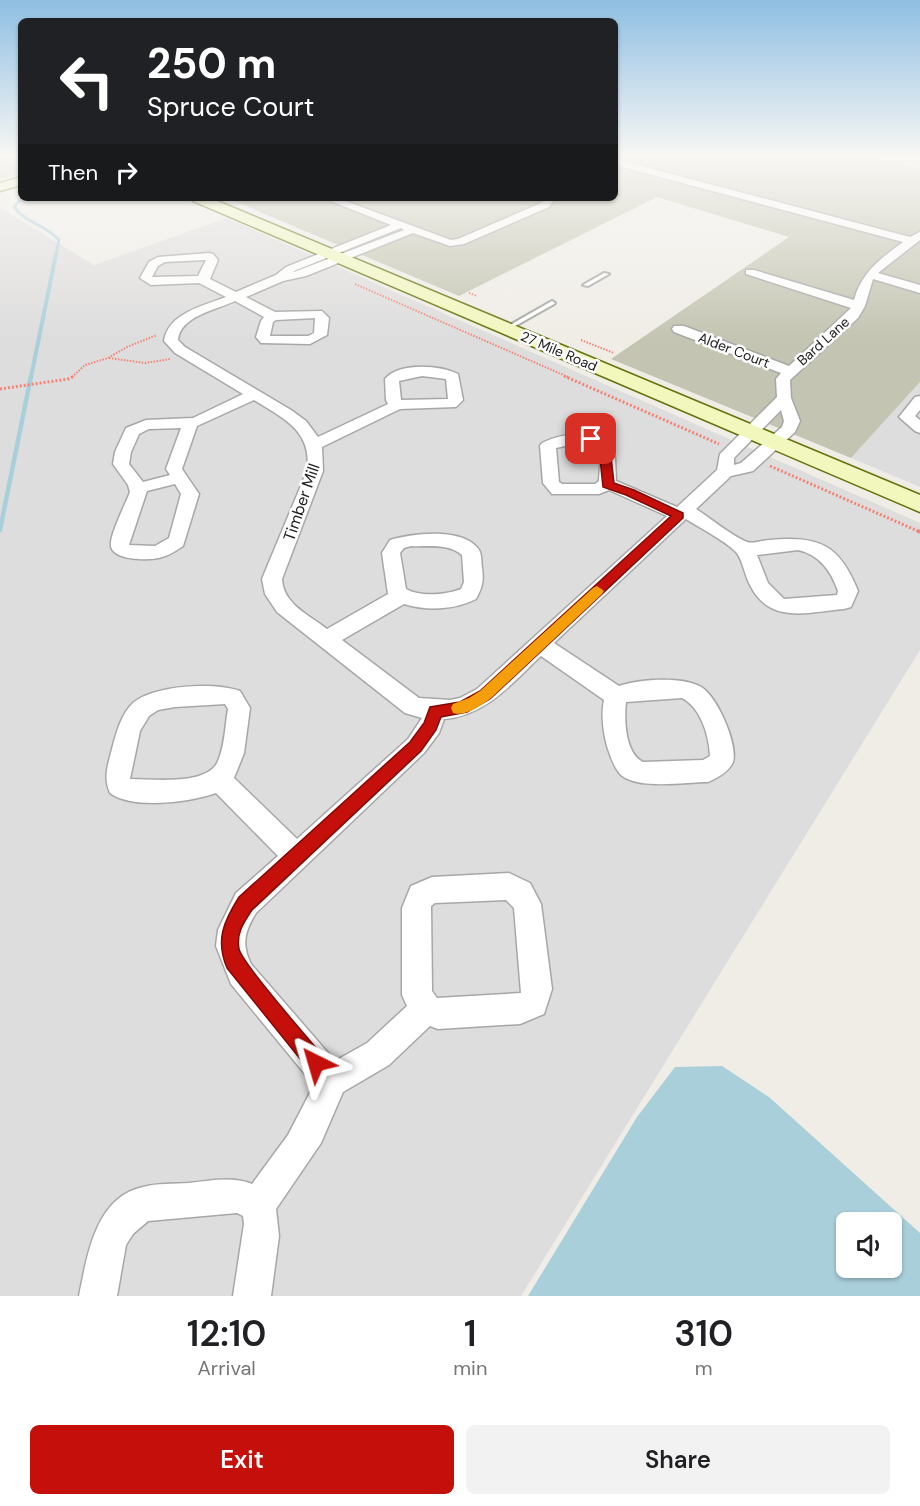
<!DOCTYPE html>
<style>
:root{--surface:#fff;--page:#f2f2f2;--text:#202124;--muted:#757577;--accent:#c50f0a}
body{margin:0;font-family:"DM Sans",sans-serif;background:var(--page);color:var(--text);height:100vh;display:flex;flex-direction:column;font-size:22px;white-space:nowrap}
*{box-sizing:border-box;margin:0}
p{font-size:20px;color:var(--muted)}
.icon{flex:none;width:33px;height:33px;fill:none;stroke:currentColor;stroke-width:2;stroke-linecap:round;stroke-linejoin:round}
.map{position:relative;height:1296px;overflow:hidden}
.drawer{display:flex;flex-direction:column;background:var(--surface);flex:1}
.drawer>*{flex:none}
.guide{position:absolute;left:18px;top:18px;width:600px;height:183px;border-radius:9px;box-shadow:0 2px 4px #0004;background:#202124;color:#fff;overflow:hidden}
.tools{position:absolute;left:836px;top:1212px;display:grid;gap:12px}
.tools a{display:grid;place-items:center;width:66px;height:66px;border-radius:9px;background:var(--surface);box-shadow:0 2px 4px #0004;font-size:30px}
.pin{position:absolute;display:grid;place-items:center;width:51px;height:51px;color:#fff;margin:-26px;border-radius:12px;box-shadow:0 3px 9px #0006}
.me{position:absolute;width:66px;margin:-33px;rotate:320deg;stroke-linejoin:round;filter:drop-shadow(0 0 4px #0008)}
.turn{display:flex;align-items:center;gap:21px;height:126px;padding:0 30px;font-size:27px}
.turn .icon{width:78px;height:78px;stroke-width:2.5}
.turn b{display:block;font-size:42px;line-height:51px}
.then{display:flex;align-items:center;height:57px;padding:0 30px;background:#0003;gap:12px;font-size:22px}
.eta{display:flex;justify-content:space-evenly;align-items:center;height:102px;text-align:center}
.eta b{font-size:36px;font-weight:600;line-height:42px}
.primary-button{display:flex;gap:12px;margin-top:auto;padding:12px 30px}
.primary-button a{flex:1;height:69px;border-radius:9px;background:var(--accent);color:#fff;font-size:24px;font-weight:600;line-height:69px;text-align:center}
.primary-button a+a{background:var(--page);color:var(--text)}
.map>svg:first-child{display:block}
</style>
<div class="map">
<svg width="920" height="1296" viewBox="0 0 920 1296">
<rect width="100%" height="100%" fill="#f0ede7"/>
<path fill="#dedddd" d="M0,208L94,265L227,218L920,523V650L521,1296H0Z
M920,382V487L851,458Z"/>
<path fill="#c4c4b2" d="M0,158H21V173L0,179Z
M615,158H871L920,169V382L851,458L611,359L789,237L657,197L459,296L227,198H615Z"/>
<path fill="#a9cfdb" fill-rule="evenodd" d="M722,1066L769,1097L920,1233V1296H528L637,1117L675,1067ZM846,1222H891V1268H846Z"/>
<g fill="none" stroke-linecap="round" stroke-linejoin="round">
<path stroke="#a9cfdb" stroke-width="3" d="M22,198L14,207C26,223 46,225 59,240L56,255"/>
<path stroke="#a9cfdb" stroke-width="4" d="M31,377L56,254"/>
<path stroke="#a9cfdb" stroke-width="4.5" d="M0,530L31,376"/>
<defs>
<path id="lane" d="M604,273L609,274L588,286L583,285Z
M552,301L555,303L554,304L508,330L503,329Z"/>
<path id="street" d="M615,159L910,237L920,232V240L878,273L920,285V293L873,279L865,306L858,318L790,380L791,398L800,421L795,432L753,471L731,476L696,509C712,519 730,535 747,542C752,544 764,540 770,540C819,536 839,544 858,591L851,607L844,609C807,612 770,625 750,585C745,576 742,558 736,552C724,540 700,528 686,519L554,643L619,686C639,679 683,676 701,687C717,696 738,744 733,762C729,772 717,778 708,782C686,782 639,790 621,775C614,768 610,755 607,746C603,731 601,715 604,700L541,656C512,683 486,716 444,719L439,733L424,753L256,913C245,931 241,944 251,964L335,1061L367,1043L407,1006L402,995V908L411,886L432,877L509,873L530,883L541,904L552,989L544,1014L520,1024L438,1029L430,1026L389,1065L343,1092L321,1143L276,1209L279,1236L271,1296H233L244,1224L243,1216L237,1213L148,1221L133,1234L126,1245L117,1296H79C87,1257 95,1197 143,1187C157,1183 174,1184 189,1183C210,1181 232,1176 252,1184L288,1135L314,1085L231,984L216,946L218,930L236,893L278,856L216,793C190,802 133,810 110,793C103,777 108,765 112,749C116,734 121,714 133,703C154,685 214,682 240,691L250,708L244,753L234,778L297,839L408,739L422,718L405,713L277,612L265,594L262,579L307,471C313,431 283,418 254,400L197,426L182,469L199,494L183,546C177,550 170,555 162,557C151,561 113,561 111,546C109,536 126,503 130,492L128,485L113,464L115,452L126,428L146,420L193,418L243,394L175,353L164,341C168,313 203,306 226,297L199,283L151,285L140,278L149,262L158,257L209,253L213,254L218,260L210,279L236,292L276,275L286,267L391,225L323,198H337L451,240L458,239L541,203L543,201L540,198H553L554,200L549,207L464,244L450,246L413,233L306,276L283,281L246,297L275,312L322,311L329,318L327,335L310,344L261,343L256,337L261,321L264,317L235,301C216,310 180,316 178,340L185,347L291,410L306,421L318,437L388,404L386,400L385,379C399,362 440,365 458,374L463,400L456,407L400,409L322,447L323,471L282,579C283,604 309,615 327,629L388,594L382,553L390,540C413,533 464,527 479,550C482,555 481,562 482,568C484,581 482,588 476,599C454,610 427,611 404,604L342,640L419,698L450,700L460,698L477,689L667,516L609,490L599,494H552L543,483L540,446L542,443C562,433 586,431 607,440L615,458L616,481L677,507L717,470L720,454L777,397L776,379L781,373L674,332L672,329L674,326H684L789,366L851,308L746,274V270H754L854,300C861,273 881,258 903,242L615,165ZM401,228L404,230L294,272V271ZM206,260L198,276L152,277L158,266L165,262ZM315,318L314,333L308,336H270L273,322L276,320ZM422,376L446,379L448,399L401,400L399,381ZM781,410L784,421L782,427L741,463L734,465V458ZM181,428L166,469L170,475L143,482L129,464L131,452L139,434L149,429ZM574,444L595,446L600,464L599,481L595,484H562L559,482L556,448ZM175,484L181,494L169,538L155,546L129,545L147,491ZM411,546C428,547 448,543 462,555L464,582L461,589C446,595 420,597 406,589L400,553L404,548ZM798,550C820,555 831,571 838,591L837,595L784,599L768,583L757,555ZM682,698C701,708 709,735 710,756L703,760L643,762C625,753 624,720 626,702ZM225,704L228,709C225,726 225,745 218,761C208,786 153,779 130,779L140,731L149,716L158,710L175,707ZM506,900L514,908L521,993L437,998L432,991L431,906L435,903Z
M920,396V410L915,416L920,420V433L915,431L899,417L915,397Z"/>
<path id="secondary" d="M21,177V185L0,191V183Z
M191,198H210L920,495V512L193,201Z"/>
</defs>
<use href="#lane" stroke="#a7a7a7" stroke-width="4"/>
<use href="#street" stroke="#a7a7a7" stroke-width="3"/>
<use href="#secondary" stroke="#65730b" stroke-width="3"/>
<path stroke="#f38474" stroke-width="2" stroke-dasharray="1.5 1.5" stroke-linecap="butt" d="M355,284L568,377
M469,293L477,296
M581,340L614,353
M109,358L145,363L170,359
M72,377L85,365L108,358L127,347L157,335"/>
<path stroke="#f38474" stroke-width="3" stroke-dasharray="2 2" stroke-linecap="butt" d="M564,376L719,444
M0,389L68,379L75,376
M770,466L920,532"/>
<path stroke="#f38474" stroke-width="4" stroke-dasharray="3 3" stroke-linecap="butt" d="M918,531L920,532"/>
<use href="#lane" fill="#fff" fill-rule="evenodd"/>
<use href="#street" fill="#fff" fill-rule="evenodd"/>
<use href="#secondary" fill="#f2f7be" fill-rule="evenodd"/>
</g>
<linearGradient id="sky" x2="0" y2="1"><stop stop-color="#8fbfe3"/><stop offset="0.46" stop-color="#f8f7f4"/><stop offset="1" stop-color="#f8f7f4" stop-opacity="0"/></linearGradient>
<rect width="920" height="340" fill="url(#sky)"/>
<path fill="#c50f0a" stroke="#800a06" stroke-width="1.5" d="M591,436L604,441L610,448L614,483L634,490L683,513V518L490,699L467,712L441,717L436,730L421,751L252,910C244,922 236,933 239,949C242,964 309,1039 323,1056L326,1063L323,1070L316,1073L309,1070L227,968C215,940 224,921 239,897L410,742L424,723L430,707L460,702L480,691L671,516L626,495L603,487L599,449L585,439Z"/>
<path fill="#f59e0b" d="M597,586L604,591L602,594L490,699C480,706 465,717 453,713L451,708L453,704L469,698L480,691L593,588Z"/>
<g text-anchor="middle" stroke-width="5" stroke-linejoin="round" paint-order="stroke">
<g font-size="14" fill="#202020" stroke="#fff">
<text transform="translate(823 341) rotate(-42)" y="5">Bard Lane</text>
<text transform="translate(734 350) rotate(21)" y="5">Alder Court</text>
<text transform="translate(559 351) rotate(23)" y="5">27 Mile Road</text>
</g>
<g font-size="16" fill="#202020" stroke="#fff">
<text transform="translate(301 502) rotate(-71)" y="6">Timber Mill</text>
</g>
</g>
</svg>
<div class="tools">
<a><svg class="icon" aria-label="sound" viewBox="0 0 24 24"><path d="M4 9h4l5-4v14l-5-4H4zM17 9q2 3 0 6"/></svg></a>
</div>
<div class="pin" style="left:591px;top:439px;background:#d93025"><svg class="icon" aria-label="arrive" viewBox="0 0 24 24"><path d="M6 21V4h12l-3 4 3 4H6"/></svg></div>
<svg class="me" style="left:316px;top:1063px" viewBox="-20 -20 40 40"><path d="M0-17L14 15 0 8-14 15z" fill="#c50f0a" stroke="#fff" stroke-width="4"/></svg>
<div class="guide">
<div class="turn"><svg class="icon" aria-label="left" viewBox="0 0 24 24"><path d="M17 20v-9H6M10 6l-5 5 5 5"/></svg><div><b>250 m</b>Spruce Court</div></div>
<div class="then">Then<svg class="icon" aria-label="right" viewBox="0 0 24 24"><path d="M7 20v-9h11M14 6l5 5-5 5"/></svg></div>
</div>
</div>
<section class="drawer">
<div class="eta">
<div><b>12:10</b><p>Arrival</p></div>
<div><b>1</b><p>min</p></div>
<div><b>310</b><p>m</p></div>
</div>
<div class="primary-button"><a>Exit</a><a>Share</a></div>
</section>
